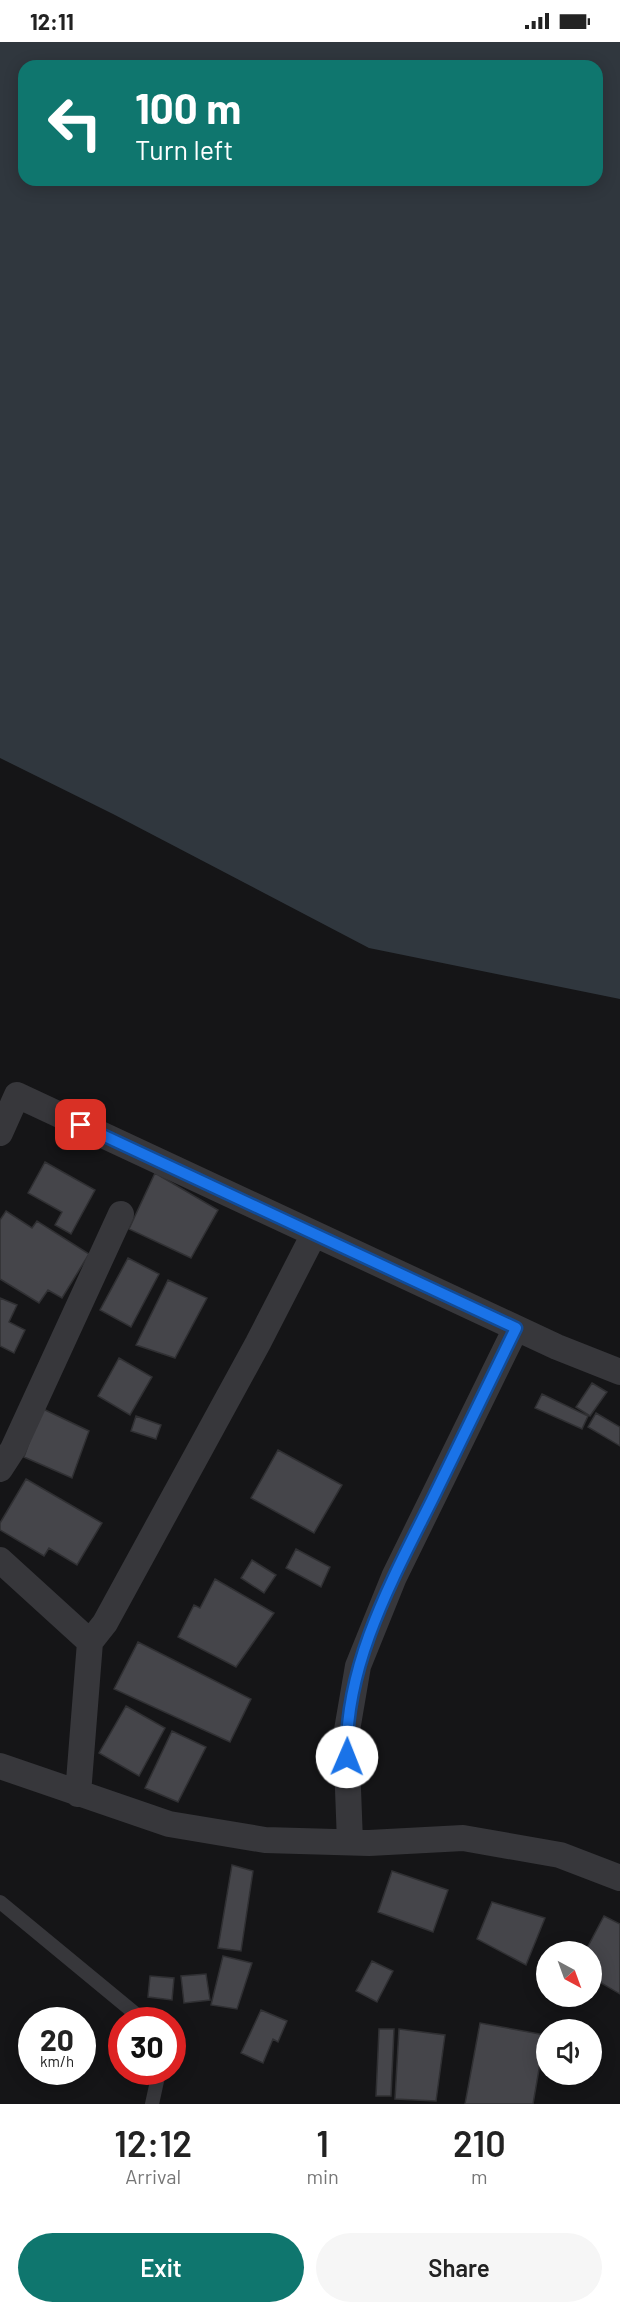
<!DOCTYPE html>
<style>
:root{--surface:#fff;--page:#f6f6f6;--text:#222;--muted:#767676;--accent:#0f766e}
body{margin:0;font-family:Barlow,sans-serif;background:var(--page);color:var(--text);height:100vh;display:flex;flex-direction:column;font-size:22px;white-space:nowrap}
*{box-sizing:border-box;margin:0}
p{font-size:20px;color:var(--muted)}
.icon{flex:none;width:33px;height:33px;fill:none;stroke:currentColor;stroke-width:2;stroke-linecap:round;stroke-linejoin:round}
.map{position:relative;height:2062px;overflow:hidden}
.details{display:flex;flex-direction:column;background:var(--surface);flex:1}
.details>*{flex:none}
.hud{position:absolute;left:18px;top:18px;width:585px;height:126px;border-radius:18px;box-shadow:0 3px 15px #0003;background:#0f766e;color:#fff;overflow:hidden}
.needle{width:39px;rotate:139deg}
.buttons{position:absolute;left:536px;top:1899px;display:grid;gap:12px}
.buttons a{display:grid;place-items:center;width:66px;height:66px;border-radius:50%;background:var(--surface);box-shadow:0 3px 15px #0003;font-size:30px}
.speed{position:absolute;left:18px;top:1965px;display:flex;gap:12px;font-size:30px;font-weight:700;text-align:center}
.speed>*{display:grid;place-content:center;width:78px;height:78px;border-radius:50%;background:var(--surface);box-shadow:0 3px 15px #0003;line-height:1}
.speed small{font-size:15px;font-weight:400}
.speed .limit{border:9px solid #d22;background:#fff;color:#111}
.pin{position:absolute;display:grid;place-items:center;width:51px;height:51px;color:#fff;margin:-26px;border-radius:12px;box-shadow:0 3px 9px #0006}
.me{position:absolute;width:66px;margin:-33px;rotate:1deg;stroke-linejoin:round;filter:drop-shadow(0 0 4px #0008)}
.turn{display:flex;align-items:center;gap:21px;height:126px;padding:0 18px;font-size:27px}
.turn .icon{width:78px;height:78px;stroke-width:2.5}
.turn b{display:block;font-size:42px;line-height:51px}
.eta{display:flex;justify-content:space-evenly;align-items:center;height:102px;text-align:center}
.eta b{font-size:36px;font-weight:600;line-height:42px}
.primary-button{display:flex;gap:12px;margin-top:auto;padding:12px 18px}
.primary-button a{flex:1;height:69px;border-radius:36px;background:var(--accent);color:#fff;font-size:24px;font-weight:600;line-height:69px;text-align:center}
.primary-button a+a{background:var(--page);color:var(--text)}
.status{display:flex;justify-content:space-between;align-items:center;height:42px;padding:0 30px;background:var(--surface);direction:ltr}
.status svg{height:16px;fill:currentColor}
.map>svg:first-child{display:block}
</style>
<div class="status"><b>12:11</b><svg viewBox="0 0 49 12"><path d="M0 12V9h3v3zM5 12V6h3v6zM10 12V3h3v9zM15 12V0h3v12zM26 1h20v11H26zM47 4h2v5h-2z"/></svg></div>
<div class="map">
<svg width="620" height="2062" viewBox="0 0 620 2062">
<rect width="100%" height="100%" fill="#151517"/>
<path fill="#30373e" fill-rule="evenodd" d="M0,0H620V957L369,906L113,772L0,716ZM24,24H597V138H24Z"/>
<path fill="#45454a" stroke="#303033" stroke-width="1.5" d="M45,1120L95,1148L71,1192L55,1183L62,1170L28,1151Z
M155,1131L218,1168L191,1216L129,1187Z
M6,1169L32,1186L37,1179L89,1212L62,1256L48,1248L39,1261L0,1237V1178Z
M128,1216L159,1232L131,1285L100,1268Z
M168,1238L207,1256L175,1316L136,1303Z
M0,1256L17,1263L9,1280L25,1288L14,1311L0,1304Z
M119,1316L152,1335L130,1373L98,1354Z
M592,1341L607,1350L590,1374L576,1365Z
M542,1352L588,1374L582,1387L535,1366Z
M41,1366L89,1389L72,1436L24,1415Z
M596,1371L620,1385V1404L588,1385Z
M136,1374L161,1383L156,1397L131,1389Z
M278,1408L342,1443L314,1491L251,1456Z
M26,1437L102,1481L77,1523L49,1506L44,1514L0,1488V1481Z
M296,1507L330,1525L321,1545L286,1526Z
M252,1518L276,1533L264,1551L241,1536Z
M215,1537L274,1571L236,1625L178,1595L194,1563L200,1566Z
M138,1600L251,1657L230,1700L114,1647Z
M126,1664L165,1686L139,1734L99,1711Z
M172,1689L206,1705L178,1760L145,1746Z
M232,1823L253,1829L241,1909L218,1906Z
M392,1829L448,1848L433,1890L378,1870Z
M492,1860L545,1876L526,1923L477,1897Z
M604,1874L620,1882V1952L591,1935V1910H585Z
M223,1914L252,1921L237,1967L211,1963Z
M372,1919L393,1929L377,1960L356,1949Z
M206,1932L210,1958L184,1961L181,1934Z
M150,1934L174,1936L172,1958L148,1955Z
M261,1968L287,1979L278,2000L273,1997L263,2021L241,2011Z
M480,1981L545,1993L533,2062H465Z
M379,1987H394L391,2054H376Z
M399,1987L445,1993L436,2059L395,2057Z"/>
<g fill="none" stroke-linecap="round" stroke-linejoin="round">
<path stroke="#37373b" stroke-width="14" d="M0,1860L143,1978
M152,2062L159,2030"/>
<path stroke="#37373b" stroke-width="26" d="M0,1091L17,1053L557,1305L620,1330
M0,1427L13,1407L121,1172
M0,1518L90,1600
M0,1724L169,1782L265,1798L369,1801L463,1796L560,1813L620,1836
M78,1752L90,1600L105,1581L258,1301L314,1192
M350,1800L346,1694L358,1624L394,1535L516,1286"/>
</g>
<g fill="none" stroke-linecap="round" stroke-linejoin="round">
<defs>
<path id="route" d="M81,1083L516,1286C488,1344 460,1401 432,1458C392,1538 344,1624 347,1715"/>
</defs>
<use href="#route" stroke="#114b97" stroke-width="15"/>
<use href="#route" stroke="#1a73e8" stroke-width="10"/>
</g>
</svg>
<div class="buttons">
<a><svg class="needle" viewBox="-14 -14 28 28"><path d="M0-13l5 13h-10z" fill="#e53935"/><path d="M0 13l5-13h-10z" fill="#767676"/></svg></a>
<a><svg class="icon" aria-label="sound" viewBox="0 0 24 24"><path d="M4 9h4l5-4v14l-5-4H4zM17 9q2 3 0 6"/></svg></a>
</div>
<div class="speed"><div>20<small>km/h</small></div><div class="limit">30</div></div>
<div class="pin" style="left:81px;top:1083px;background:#d93025"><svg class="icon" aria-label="arrive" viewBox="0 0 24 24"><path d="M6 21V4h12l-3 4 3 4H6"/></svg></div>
<svg class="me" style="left:347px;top:1715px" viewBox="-20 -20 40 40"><circle r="19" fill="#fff"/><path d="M0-13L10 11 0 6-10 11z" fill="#1a73e8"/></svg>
<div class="hud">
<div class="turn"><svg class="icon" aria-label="left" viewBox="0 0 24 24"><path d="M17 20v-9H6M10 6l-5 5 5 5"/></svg><div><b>100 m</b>Turn left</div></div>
</div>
</div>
<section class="details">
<div class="eta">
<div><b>12:12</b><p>Arrival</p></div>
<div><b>1</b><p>min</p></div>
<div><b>210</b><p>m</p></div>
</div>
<div class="primary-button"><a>Exit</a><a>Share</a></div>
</section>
